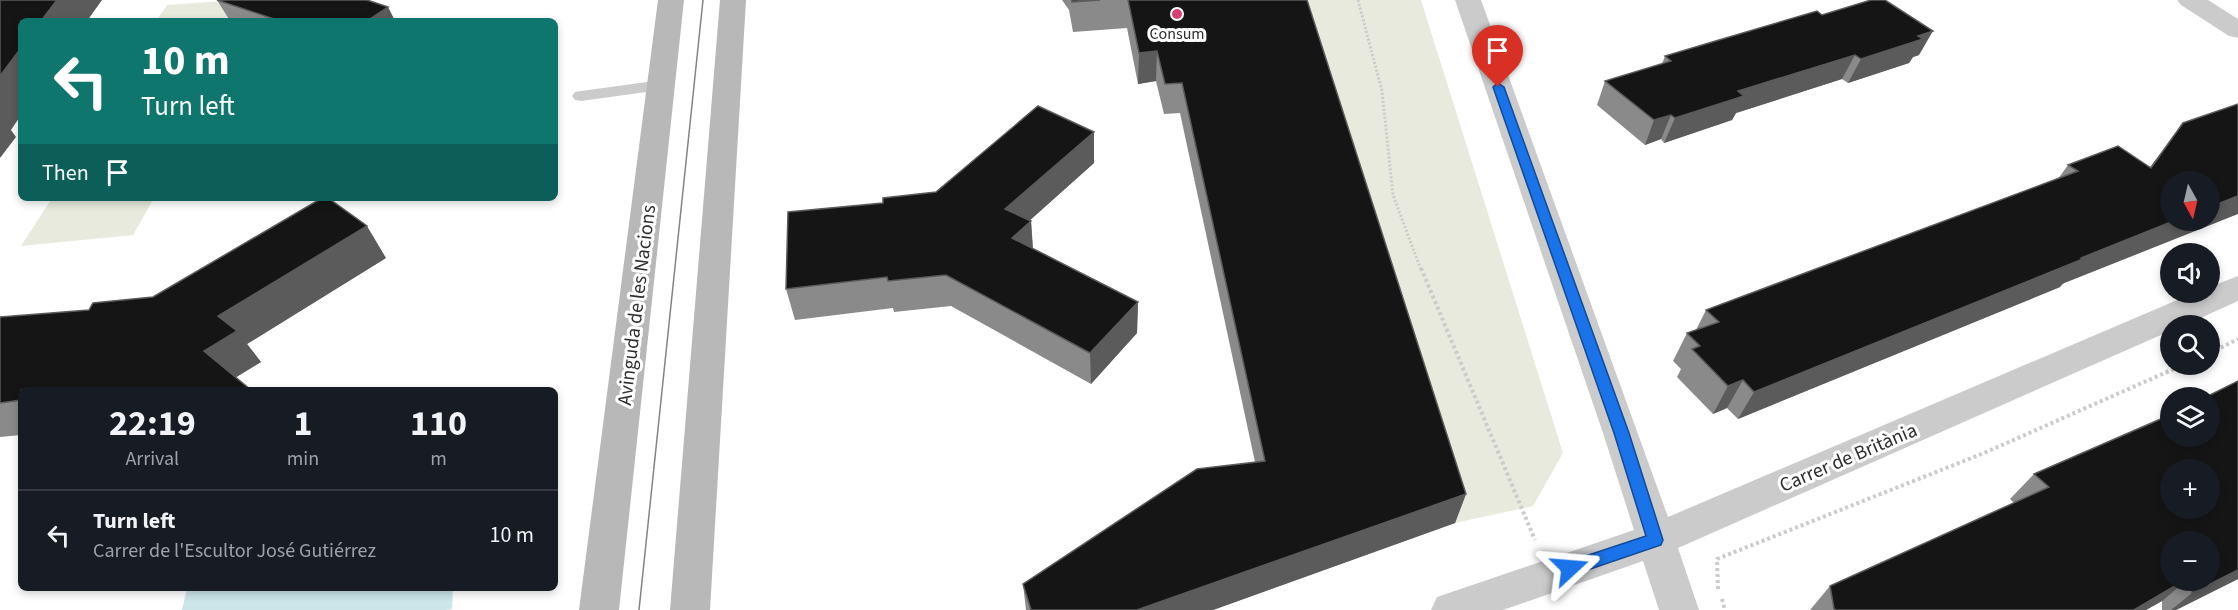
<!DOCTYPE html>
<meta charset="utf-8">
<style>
:root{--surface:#171b24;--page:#242831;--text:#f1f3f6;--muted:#9ea1a6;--line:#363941}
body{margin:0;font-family:"Source Sans 3",sans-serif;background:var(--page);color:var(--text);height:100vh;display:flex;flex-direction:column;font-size:22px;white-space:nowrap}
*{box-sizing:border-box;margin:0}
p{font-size:20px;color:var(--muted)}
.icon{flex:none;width:33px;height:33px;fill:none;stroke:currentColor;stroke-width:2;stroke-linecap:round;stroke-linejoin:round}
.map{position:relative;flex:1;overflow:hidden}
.panel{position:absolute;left:18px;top:387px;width:540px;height:204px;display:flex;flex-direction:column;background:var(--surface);border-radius:9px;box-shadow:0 3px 9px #0003}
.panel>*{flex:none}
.hud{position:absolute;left:18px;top:18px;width:540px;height:183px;border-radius:9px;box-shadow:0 3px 9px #0003;background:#0f766e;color:#fff;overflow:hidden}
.needle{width:39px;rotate:172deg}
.fabs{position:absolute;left:2160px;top:171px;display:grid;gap:12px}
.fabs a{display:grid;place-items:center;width:60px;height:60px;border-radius:50%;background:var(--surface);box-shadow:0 3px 9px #0003;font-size:30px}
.pin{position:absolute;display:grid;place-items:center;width:51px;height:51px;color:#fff;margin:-62px -26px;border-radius:50% 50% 50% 0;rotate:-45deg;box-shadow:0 0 6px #0007}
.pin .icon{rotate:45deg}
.me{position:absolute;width:66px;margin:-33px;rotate:71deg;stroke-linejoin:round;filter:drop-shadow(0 0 4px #0008)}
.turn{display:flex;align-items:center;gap:21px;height:126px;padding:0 24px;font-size:27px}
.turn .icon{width:78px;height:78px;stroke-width:2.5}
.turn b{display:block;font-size:42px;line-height:51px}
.then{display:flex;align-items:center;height:57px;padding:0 24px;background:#0003;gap:12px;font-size:22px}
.eta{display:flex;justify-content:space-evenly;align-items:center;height:102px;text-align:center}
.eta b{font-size:36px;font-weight:700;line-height:42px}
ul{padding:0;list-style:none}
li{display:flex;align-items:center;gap:18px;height:90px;padding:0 24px;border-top:2px solid var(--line)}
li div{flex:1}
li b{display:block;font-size:22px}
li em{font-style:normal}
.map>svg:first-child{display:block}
</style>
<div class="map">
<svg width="2238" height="610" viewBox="0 0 2238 610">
<rect width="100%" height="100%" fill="#fff"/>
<path fill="#e8eadd" d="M237,0L224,21H156L167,5Z
M1289,0H1421L1563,453L1533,506L1455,523L1303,29Z
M52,198H154L133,235L21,246Z"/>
<path fill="#cbe5e9" d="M187,588H453L452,609L446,610H182Z"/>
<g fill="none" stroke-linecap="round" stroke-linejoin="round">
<path stroke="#cbcbcb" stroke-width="3" stroke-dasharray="2 2" stroke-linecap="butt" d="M1358,0L1382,91L1393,195L1421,270"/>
<path stroke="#cbcbcb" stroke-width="4" stroke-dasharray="3 3" stroke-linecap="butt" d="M1421,268L1535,540
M2210,353L2238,339
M1718,589L1717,559L1984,453L2185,364
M1722,599L1725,610"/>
<path fill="#cbcbcb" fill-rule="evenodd" d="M662,80L668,81L671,85L668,89L581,101L575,100L572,96L575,92L581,91Z"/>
<path fill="#cbcbcb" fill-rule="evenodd" d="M1455,0H1481L1668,517L2196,292H2210V287L2238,276V301L2183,326H2170V331L1678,548L1699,610H1659L1643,561L1503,610H1431L1437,597L1634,530L1603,433Z
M2177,0H2208L2238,19V38L2229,36L2181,5Z"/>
<path fill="#b8b8b8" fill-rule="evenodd" d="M658,0H684L619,610H579Z
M720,0H746L710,610H670Z"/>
<path stroke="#838383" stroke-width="1.5" d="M639,610L703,0"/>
</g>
<path fill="#8a8a8a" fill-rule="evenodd" d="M217,0L388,7L395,21H230Z
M1062,0H1294L1466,494L1455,523L1213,610H1026L1023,584L1255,462L1180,113L1164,114L1156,81L1138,84L1127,28L1073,32L1069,10Z
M1822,15L1919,55L1913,57L1909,63L1848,83L1842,79L1736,113L1732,120L1664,143L1661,139L1645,145L1597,105L1605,81L1662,64L1665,56Z
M2238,104L2060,287L1738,419L1727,408L1713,414L1677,377L1681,369L1673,361L1687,333L1696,330L1706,310L2058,179L2068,165L2150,167L2183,123Z
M1094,132V163L1030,220L1031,221L1033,248L1138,302L1137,333L1091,384L951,306L894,312L893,308L795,320L786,289L883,203L936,192Z
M386,258L247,344L261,362L236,377L21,390V435L0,437V317L89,310Z
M2238,381V579L2176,610H2162V601L2146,610H1810L1830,586L2014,503L2010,499L2034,474L2170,415V436H2210V398H2204ZM2170,470H2210V508H2170ZM2170,542H2210V580H2170Z"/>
<path fill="#5b5b5b" d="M57,0H102L87,21H41Z
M388,7L395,21H371L370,19Z
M1933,31L1919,55L1913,57L1909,63L1848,83L1861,59L1918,36Z
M21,48V115L11,130L16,137L0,158V76Z
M1157,51L1156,81L1138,84L1139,53Z
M1855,55L1842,79L1736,113L1732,120L1664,143L1675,118L1738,91Z
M1671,115L1661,139L1645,145L1654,120Z
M1094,132V163L1008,240L1005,209Z
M2238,196V214L2062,284L2060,287L1738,419L1754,392L2081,258L2176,220H2210V207Z
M1031,221L1033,252L1012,238Z
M367,226L386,258L247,344L261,362L230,381L204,351L218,316Z
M1138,302L1137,333L1091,384L1090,353Z
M1743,380L1727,408L1713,414L1728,386Z
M1466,494L1455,523L1213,610H1137Z
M2238,570V579L2176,610H2171L2192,593Z
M2185,580H2187L2162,601L2146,610H2134Z"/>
<path fill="#151515" stroke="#5b5b5b" stroke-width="1.5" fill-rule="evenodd" d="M0,0H57L41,21H21V48L0,76Z
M217,0H367L388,7L370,19L377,21H280Z
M1072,0H1100L1072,2Z
M1128,0H1307L1466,494L1137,610H1031L1023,584L1197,469L1265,461L1182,83L1165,84L1157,51L1139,53Z
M1871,0H1885L1933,31L1918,36L1923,39L1861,59L1855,55L1738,91L1744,96L1675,118L1671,115L1654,120L1605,81L1671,61L1665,56L1719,40L1817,11L1822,15Z
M2238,104V196L2210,207V182H2170V220H2176L2081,258L2083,259L1754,392L1743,380L1728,386L1692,349L1700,346L1687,333L1719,322L1706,310L2078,171L2068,165L2118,146L2151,168L2183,123Z
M1038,106L1094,132L1005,209L1031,221L1012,238L1138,302L1090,353L946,275L888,281L887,277L786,289L788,212L883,203V198L936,192Z
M322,198H328L367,226L218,316L237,331L204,351L251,390H21V400L0,403V317L89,310L93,303L153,297Z
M2238,381V570L2192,593V580H2210V542H2170V580H2185L2134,610H1836L1834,609L1830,586L2049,487L2034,474L2170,415V436H2210V398H2204ZM2170,470H2210V508H2170Z"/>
<path fill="#1a73e8" stroke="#114b97" stroke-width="1.5" d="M1498,83L1504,87L1629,433L1663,540L1661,545L1570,576L1564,574L1562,568L1564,563L1646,536L1614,433L1493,87Z"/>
<circle fill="#d63f72" stroke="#fff" stroke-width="2" cx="1177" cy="14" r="6"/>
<g text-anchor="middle" stroke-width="6" stroke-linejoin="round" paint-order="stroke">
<g font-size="16" fill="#2e2e2e" stroke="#fff">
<text x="1177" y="39">Consum</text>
</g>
<g font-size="20" fill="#2e2e2e" stroke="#fff">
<text transform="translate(636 305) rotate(-83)" y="7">Avinguda de les Nacions</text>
<text transform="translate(1848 457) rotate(-23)" y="7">Carrer de Britània</text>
</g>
</g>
</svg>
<div class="fabs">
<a><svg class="needle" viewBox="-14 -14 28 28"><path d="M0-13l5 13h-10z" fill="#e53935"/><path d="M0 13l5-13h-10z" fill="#9ea1a6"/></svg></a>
<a><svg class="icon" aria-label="sound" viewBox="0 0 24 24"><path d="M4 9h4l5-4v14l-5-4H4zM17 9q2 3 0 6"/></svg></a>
<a><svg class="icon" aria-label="search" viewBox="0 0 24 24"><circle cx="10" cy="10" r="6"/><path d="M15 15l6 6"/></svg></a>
<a><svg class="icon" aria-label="layers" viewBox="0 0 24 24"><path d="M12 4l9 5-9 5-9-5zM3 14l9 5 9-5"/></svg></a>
<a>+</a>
<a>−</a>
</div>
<div class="pin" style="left:1498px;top:87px;background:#d93025"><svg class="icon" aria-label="arrive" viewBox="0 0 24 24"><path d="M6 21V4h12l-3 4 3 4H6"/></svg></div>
<svg class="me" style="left:1570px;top:568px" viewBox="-20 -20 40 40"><path d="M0-17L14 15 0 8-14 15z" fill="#1a73e8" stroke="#fff" stroke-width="4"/></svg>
<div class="hud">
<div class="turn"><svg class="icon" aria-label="left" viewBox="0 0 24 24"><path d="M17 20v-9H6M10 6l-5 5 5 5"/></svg><div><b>10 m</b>Turn left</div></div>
<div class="then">Then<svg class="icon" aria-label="arrive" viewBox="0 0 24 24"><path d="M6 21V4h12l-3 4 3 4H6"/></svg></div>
</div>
<section class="panel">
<div class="eta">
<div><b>22:19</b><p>Arrival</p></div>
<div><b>1</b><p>min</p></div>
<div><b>110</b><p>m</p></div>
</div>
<ul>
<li><svg class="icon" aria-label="left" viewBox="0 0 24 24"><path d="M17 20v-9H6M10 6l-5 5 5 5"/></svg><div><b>Turn left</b><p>Carrer de l'Escultor José Gutiérrez</p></div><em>10 m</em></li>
</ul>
</section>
</div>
